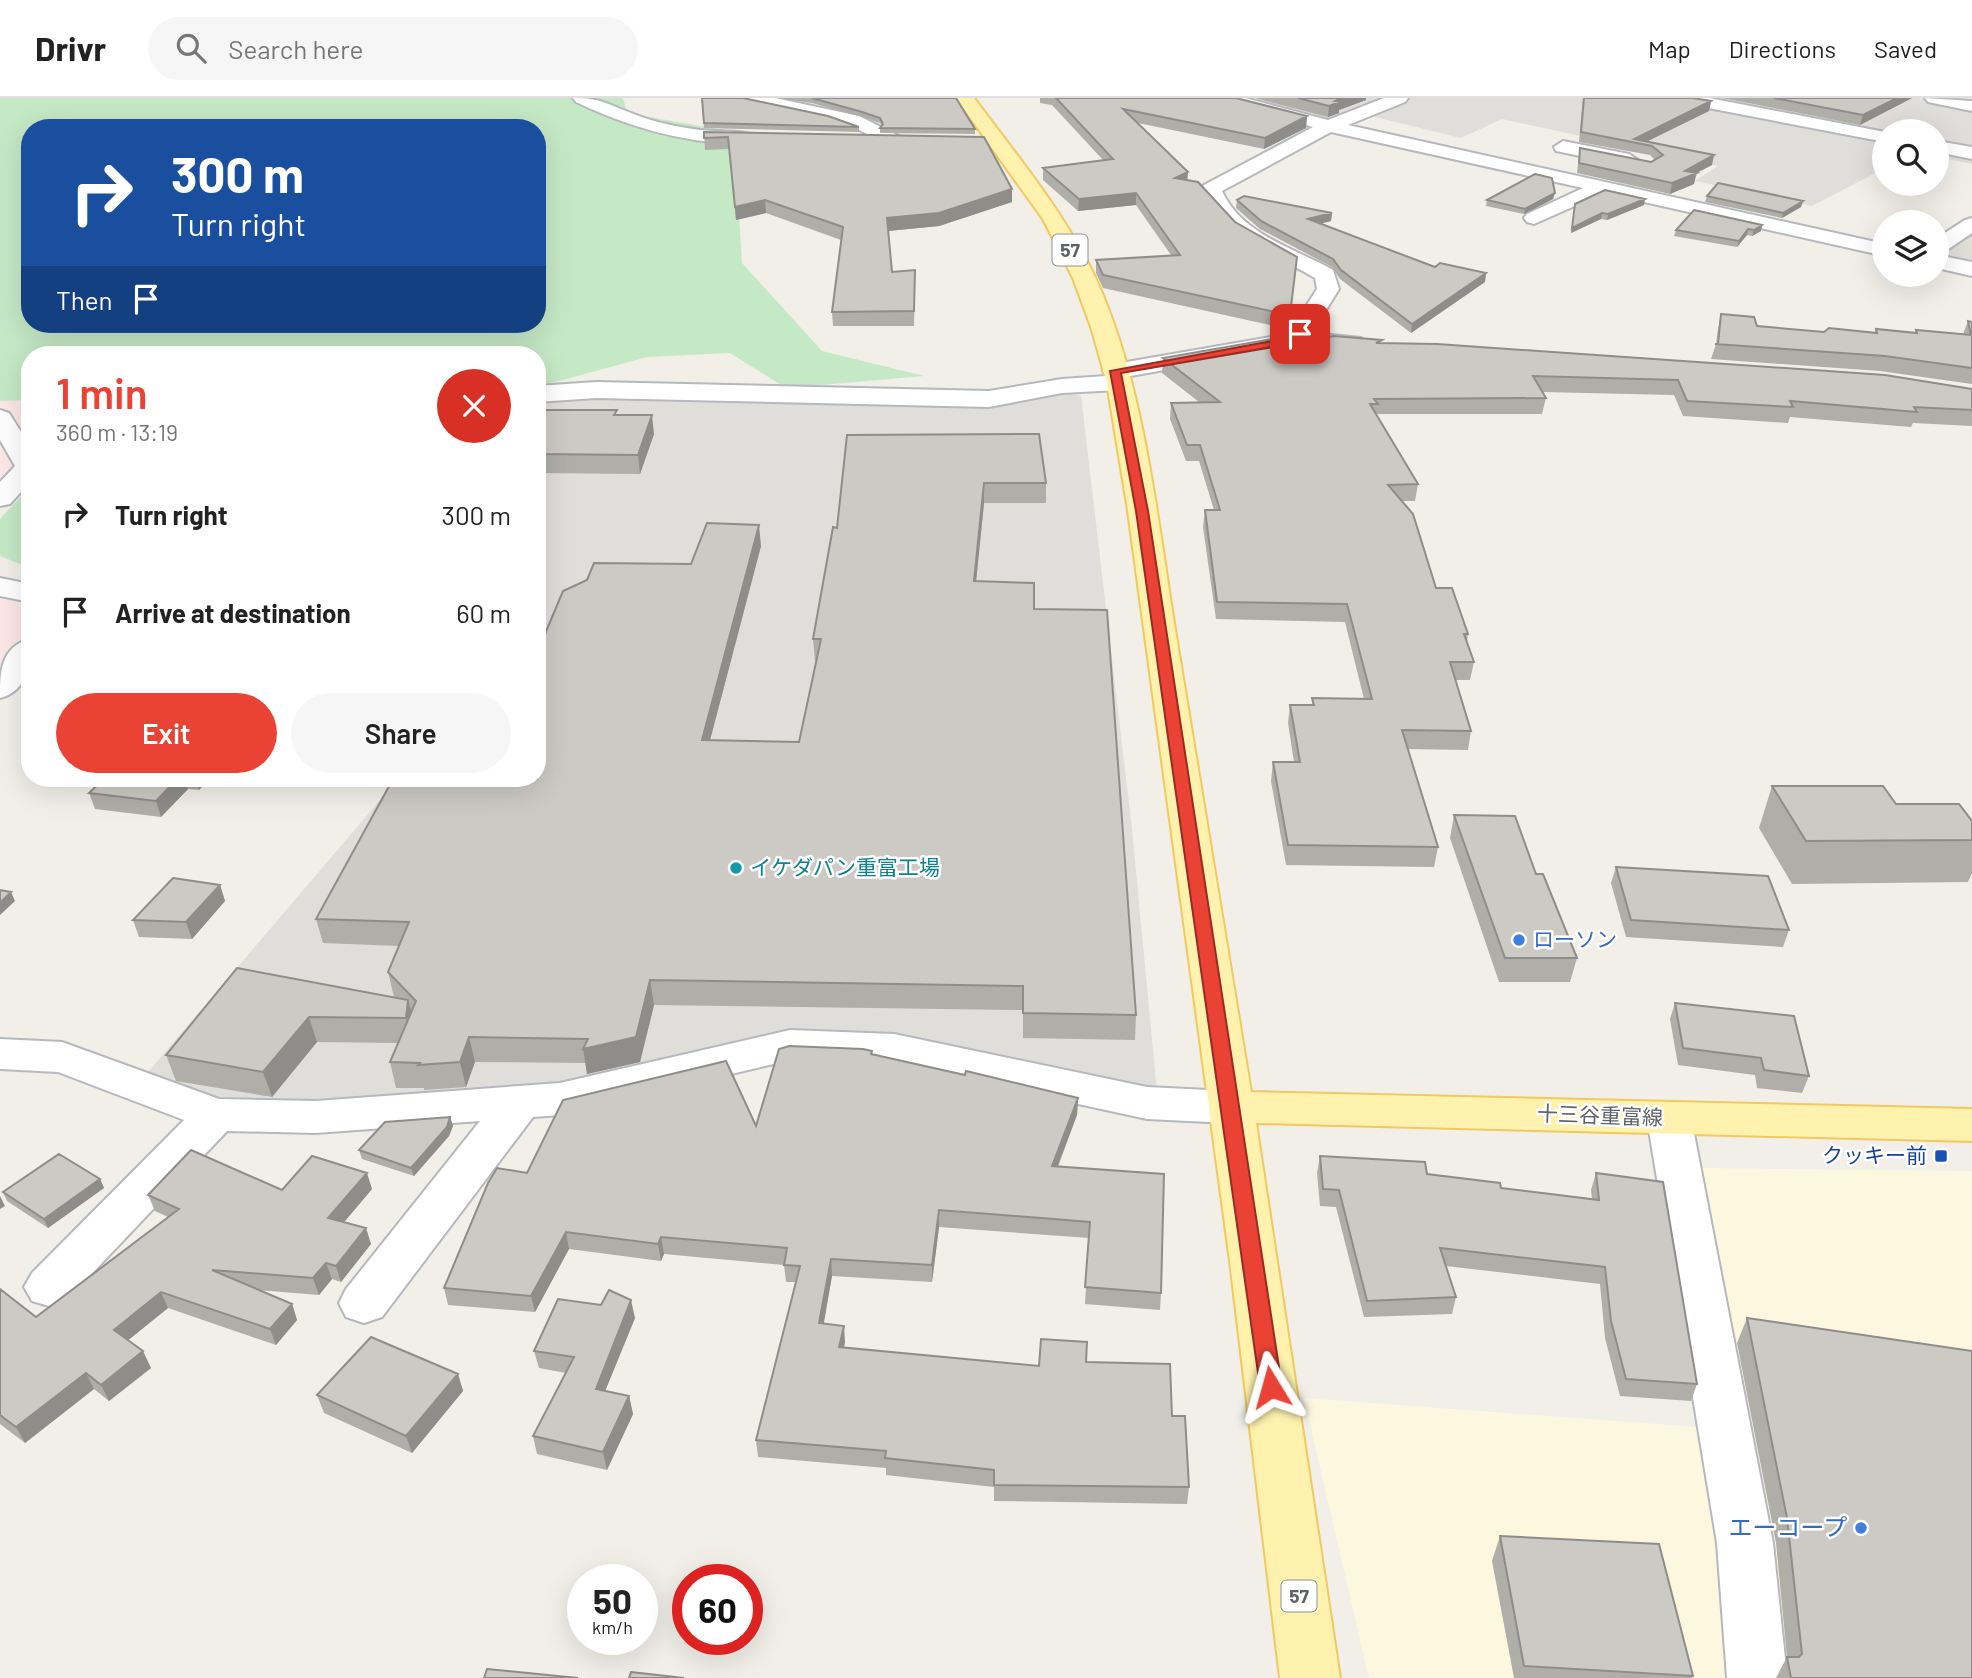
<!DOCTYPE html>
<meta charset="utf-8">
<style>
:root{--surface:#fff;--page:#f6f6f6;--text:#222;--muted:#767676;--line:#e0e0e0;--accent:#ea4335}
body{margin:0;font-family:Barlow,"Noto Sans JP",sans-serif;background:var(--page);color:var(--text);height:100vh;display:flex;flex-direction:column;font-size:26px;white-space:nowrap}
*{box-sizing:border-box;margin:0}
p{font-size:23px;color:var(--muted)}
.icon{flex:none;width:38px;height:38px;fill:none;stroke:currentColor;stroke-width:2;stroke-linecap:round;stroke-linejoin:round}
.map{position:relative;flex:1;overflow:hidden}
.panel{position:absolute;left:21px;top:248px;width:525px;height:441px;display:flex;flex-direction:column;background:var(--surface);border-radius:28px;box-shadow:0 7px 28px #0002}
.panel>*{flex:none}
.top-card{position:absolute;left:21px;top:21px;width:525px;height:214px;border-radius:28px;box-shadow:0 7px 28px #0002;background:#1a4fa0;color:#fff;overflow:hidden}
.fabs{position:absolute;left:1872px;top:21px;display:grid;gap:14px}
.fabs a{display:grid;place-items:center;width:77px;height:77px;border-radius:50%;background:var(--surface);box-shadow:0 7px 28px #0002;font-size:35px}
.speed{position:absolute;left:567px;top:1466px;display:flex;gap:14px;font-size:35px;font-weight:700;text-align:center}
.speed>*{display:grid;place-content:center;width:91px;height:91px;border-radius:50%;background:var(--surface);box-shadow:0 7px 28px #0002;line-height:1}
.speed small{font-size:18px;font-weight:400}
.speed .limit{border:10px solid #d22;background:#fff;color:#111}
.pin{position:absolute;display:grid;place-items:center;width:60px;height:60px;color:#fff;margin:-30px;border-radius:14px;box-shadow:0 4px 10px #0006}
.me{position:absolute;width:77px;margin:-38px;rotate:352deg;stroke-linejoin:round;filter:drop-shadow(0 0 5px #0008)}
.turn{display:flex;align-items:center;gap:24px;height:147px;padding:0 35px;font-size:32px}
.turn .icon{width:91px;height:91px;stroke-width:2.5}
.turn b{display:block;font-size:49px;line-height:60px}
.then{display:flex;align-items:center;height:66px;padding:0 35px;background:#0003;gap:14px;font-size:26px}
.round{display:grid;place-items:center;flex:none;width:74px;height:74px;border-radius:37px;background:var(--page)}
.head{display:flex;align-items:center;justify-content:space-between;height:119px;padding:0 35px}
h1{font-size:42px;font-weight:600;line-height:52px;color:var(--accent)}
.action{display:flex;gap:14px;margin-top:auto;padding:14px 35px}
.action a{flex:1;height:80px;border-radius:42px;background:var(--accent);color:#fff;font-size:28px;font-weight:600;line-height:80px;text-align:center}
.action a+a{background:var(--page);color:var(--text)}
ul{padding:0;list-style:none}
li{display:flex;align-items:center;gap:21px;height:98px;padding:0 35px}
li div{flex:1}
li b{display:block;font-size:26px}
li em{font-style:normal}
header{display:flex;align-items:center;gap:42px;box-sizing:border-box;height:98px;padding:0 35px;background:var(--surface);border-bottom:2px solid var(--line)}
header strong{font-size:33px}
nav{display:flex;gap:38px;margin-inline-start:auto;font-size:24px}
.search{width:490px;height:63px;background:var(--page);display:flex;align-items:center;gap:18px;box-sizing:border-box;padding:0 24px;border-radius:38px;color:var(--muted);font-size:26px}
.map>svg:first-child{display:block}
</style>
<header>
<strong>Drivr</strong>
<div class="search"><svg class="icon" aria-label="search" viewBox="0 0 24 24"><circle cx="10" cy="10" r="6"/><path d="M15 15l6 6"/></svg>Search here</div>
<nav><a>Map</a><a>Directions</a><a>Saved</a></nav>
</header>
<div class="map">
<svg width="1972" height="1580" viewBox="0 0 1972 1580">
<rect width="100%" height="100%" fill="#f1efe8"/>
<path fill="#fef7e0" d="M1692,1070L1972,1073V1580H1369L1304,1300L1724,1331Z"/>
<path fill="#e0deda" d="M1261,0H1918L1972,11V66L1937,59V33H1885V70L1812,108L1695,83L1718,68L1502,21L1461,40L1351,13L1333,21L1316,20L1251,3Z
M1061,292L1081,298L1132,731L1157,994L886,939L543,997L221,1019L148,974L398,681H537V303L575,298Z"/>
<path fill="#e1ded6" d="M1972,132V168L1937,160V156Z"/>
<path fill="#fce8e6" d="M30,303V367L0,389V305Z
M0,497L30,501V534L0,566Z"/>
<path fill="#c5e8c5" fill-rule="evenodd" d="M0,0H623L627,15L734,34L742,165L822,253L924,278L786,290L730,255L647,259L537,289V257H30V302L0,303ZM30,30H537V226H30Z
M30,389V470L0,458V421Z"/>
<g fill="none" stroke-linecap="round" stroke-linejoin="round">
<defs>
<path id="minor" d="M573,0C601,0 607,6 631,15C653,24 677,29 700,32C715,34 756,32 764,41C757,49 744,46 733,46C678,43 626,28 576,4Z
M742,0H775L859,18L905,41L908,45L905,49H893L847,26L745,4Z
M1216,0H1245L1328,22L1384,0H1408L1405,4L1348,27L1885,146V158L1604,95L1534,126L1527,124L1524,120L1527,116L1583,90L1331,34L1222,93C1242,137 1294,150 1333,172L1339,191L1312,235L1361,240L1365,245L1361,250L1353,252L1298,248L1125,279L1131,285L1128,290L1119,292L1062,295L989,309L596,300L537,304V288L596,284L989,293L1062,281L1106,278L1103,273L1106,268L1115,266L1288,236L1317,191L1315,180C1271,154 1223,141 1201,91L1204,87L1313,29L1219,4Z
M1673,0H1709L1885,34V44L1682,5Z
M1925,0L1972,3V13L1928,4Z
M1563,43L1629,56L1638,62L1629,68L1556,53L1554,49Z
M1937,43L1972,49V61L1937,54Z
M1972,120V135L1944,154L1937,156V140L1965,122Z
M1937,157L1972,164V178L1937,170Z
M0,312L9,315L30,348V384L10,406L0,408V384L15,368L0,342Z
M0,480L30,486V504L0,498Z
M30,541C30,566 28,593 0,600C0,575 0,549 30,541Z
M790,932L894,936L1147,989L1229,993L1245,998L1251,1009L1245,1020L1229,1025L1147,1021L894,966L790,962L560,1017L533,1019L382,1219L364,1225L346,1219L339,1205L346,1191L480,1023L316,1035L227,1033L66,1203L49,1208L32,1203L24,1189L32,1175L184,1022L58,974L0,971V941L62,944L219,1001L316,1003L560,985Z
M1669,1004L1685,1009L1691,1020L1773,1445L1787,1580H1727L1717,1445L1647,1020L1653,1009Z"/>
<path id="major" d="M956,0H974C1017,58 1064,114 1095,179C1142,280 1156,409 1173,519C1199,677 1225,835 1251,994L1972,1011V1043L1256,1025L1340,1580H1280L1230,1163L1128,413L1107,285L1091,229L1073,180L1043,121Z"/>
</defs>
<use href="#minor" stroke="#b5b8bc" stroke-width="4"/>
<use href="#major" stroke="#f2c960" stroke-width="4"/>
<use href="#minor" fill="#fff" fill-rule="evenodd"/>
<use href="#major" fill="#fff2af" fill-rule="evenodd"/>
</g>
<path fill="#afaea9" d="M702,0L859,29V34L704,30Z
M777,0H949L975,31V36L880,35V30L882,28L880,25L862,19L812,5Z
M1040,0H1236L1307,18L1306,30L1264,51L1138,25L1188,82L1235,124L1297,159L1288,231L1103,190L1096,175V162L1171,157L1136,107L1078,113L1043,82V70L1103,62L1052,7L1040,5Z
M1255,0H1366V2L1339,12V15L1328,19Z
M1583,0H1693L1711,3L1709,13L1647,43L1712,67L1697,75L1694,86L1670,96L1577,75L1580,50L1651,64L1655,62L1650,57L1579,44Z
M1723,0H1912L1860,27Z
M704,34L1012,91V104L939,128L888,133L892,174L915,186L914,228H833L832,214L841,142L766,115L736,122L729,51L705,52Z
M1555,95L1553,101L1524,116L1486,108L1487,102Z
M1707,98L1803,103L1801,109L1782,120L1705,104Z
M1237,102L1332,115L1331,123L1321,125L1435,169L1486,175L1485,184L1411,235L1340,181L1332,169L1260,131L1236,110Z
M1575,106L1644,107L1607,122L1601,121L1571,135Z
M1762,127L1761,133L1752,138L1747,137L1737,149L1674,138L1676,132Z
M1721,216L1757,228L1824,234L1875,235L1876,231L1915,235L1916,232L1963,236L1968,223L1972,224V286L1880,273L1711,261L1716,246L1718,231Z
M1289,243L1381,245L1972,291V328L1913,325L1911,329L1790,319L1788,325L1683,318L1674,297L1542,294L1546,300L1542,316H1376L1418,386L1415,403H1402L1436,490L1468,536L1467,544L1474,564L1470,582H1456L1471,633L1468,652L1407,651L1438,749L1434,769L1286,767L1271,683L1273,664H1294L1288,625L1290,607H1312V600L1364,601L1345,524L1216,521L1203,429L1205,412H1214L1199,363H1186L1170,321L1171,305L1199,304L1162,275L1163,260Z
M537,312L617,317L654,336L640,376L537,375Z
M847,337L1046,385V405H984L976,483L1034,511L1136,917L1135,942L1023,940V912L654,907L640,964L587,976L586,965L475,964L466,989L424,992V990H396L390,964L398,945L317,944L272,999L176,983L166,957L237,870L394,899L388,874L399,848L323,845L316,821L537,681L691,466L761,448L710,642L799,644L817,563H815L813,541L837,430Z
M104,681H209L199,692L188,691L161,719L95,711L89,695Z
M1772,688L1896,706L1972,723V775L1968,784L1792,786L1759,730Z
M1454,717L1536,776L1577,860L1570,884H1499L1450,740Z
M1616,769L1789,832L1783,849L1626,839L1611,785Z
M220,787L225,803L192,841L139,839L133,822Z
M1675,905L1809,978L1802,995L1757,990L1755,977L1678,967L1670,921Z
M872,956L965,977L1078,1000L1077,1017L1058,1069L1161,1195L1160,1212L1085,1206L1089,1140L939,1129L932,1184L832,1178L823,1226L845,1244L844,1250L1039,1268L1086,1264L1172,1318L1189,1389L1187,1406L994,1403V1389L886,1377V1370L758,1359L756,1342L796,1184H786L784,1167L664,1156L661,1163L569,1151L535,1214L448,1207L444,1190L527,1075L756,1028Z
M450,1019L453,1028L449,1038L414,1078L362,1061L359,1052Z
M1320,1058L1427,1076L1501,1090L1592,1101L1591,1092L1596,1075L1697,1286L1691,1303L1620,1298L1605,1240L1600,1186L1446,1168L1456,1199L1452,1216L1364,1219L1336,1109L1320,1108L1317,1075Z
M100,1081L104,1090L48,1130L7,1103L3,1094Z
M372,1091L344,1124L371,1146L341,1184L332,1181L319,1197L258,1192L292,1206L297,1222L276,1247L168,1210L128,1242L151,1270L109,1303L94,1291L25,1345L0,1326V1191L36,1219L168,1119L155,1113L148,1097L282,1092Z
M635,1220L605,1293L629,1298L633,1316L607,1372L537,1356L533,1338L566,1275L539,1270L534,1253Z
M1747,1220L1972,1580H1776L1787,1559L1776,1445L1737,1245Z
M458,1276L463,1293L412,1355L324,1315L317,1297Z
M1500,1438L1693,1578L1692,1580H1514L1492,1463Z"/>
<path fill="#8f8d8a" d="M1342,0H1366V2L1339,12V15L1328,19L1329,8L1335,3Z
M1897,0H1912L1860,27L1863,17Z
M1711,3L1709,13L1642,46L1634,41Z
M1307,18L1306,30L1264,51L1265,40Z
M1714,57L1712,67L1696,75L1694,86L1670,96L1672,85L1685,73Z
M1188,74L1187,86L1175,80Z
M1012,91V104L939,128L888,133L887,120Z
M1136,95V107L1078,113L1079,101Z
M1555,95L1553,101L1524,116L1525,111Z
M1645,101L1644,107L1607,122L1608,116Z
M765,102L766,115L736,122L735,109Z
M1803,103L1801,109L1782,120L1783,115Z
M1332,115L1331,123L1308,129V121Z
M1602,115L1601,121L1571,135L1572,130Z
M1762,127L1761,133L1752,138L1754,132Z
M1748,131L1747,137L1737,149L1739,143Z
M1486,175L1485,184L1411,235L1412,226Z
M652,317L654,336L640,376L638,357Z
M984,385V405L974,504V483Z
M759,427L761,448L704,665L702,642Z
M177,681H185L188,691L161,719L156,703Z
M196,681H209L199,692Z
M220,787L225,803L192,841L186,824Z
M11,794L15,803L0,817V805Z
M650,882L654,907L640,964L587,976L583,951Z
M408,902L415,927L413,945L406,920Z
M309,919L317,944L272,999L263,974Z
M469,939L475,964L466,989L460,964Z
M1078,1000L1077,1017L1051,1085L1052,1068Z
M450,1019L453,1028L449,1038L414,1078L411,1070Z
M367,1075L372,1091L334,1136L328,1120Z
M100,1081L104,1090L48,1130L44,1121Z
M0,1098L5,1108L0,1111Z
M939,1112V1129L932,1184V1167Z
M366,1130L371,1146L341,1184L336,1168Z
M566,1134L569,1151L535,1214L531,1198Z
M661,1139L664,1156L661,1163L658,1146Z
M831,1161L832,1178L821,1242L819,1225Z
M326,1165L332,1181L319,1197L313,1180Z
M161,1194L168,1210L121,1248L114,1232Z
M631,1202L635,1220L599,1308L596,1291Z
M292,1206L297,1222L276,1247L270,1231Z
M844,1228L845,1244L840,1266L839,1249Z
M143,1253L151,1270L109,1303L101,1287Z
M86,1275L94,1291L25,1345L16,1329Z
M458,1276L463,1293L412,1355L406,1338Z
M629,1298L633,1316L607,1372L603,1354Z"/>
<path fill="#cccac5" stroke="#8f8d8a" stroke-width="2" d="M702,0H743L828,18L859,29L704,25Z
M812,0H956L975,31L880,30L883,26L880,20L862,14Z
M1056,0H1236L1307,18L1265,40L1123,11L1188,74L1175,80L1198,84L1235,124L1297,159L1290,217L1103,177L1096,162L1180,157L1136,95L1079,101L1043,70L1113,61Z
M1298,0H1342L1335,3L1340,4L1329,8Z
M1584,0H1693L1711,3L1634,41L1714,57L1685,73L1697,75L1672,85L1579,65L1580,50L1651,64L1663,57L1652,48L1581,34Z
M1774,0H1897L1863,17Z
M704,34L984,39L1012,91L939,115L887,120L892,174L915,172L914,213L832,214L843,129L765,102L735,109L728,39L704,40Z
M1535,76L1552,80L1555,95L1525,111L1487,102Z
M1718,85L1803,103L1783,115L1707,98Z
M1605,92L1645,101L1608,116L1602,115L1572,130L1575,106Z
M1244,98L1332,115L1308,121L1435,169L1440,165L1486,175L1412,226L1341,172L1333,161L1261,123L1237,102Z
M1694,112L1762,127L1754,132L1748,131L1739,143L1676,132Z
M1721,216L1754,219L1757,228L1824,234L1829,230L1877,235L1876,231L1917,235L1916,232L1971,237L1968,223L1972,224V270L1885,258L1715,246H1718Z
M1289,238V243L1334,238L1382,242L1376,245L1437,246L1885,277L1972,291V312L1914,309L1917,314L1790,303L1793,309L1687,303L1678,282L1533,278L1546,300L1374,301L1378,306H1370L1418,386L1388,387L1413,416L1436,490H1452L1468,536H1464L1474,564H1450L1471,633L1402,632L1438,749L1288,747L1273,664H1300L1290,607H1314L1312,600L1372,601L1347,506L1217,504L1205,412H1220L1200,347H1187L1171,305L1220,304L1163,260Z
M537,312H617L614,317H652L638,357L537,356Z
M1039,336L1046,385H984L974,483L1034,485V511L1107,512L1136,917L1023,915V888L650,882L636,939L583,951L588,941L469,939L460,964L418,967L420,965L390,964L416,903L388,874L409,824L316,821L393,681H537V555L563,493L587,482L594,465L691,466L707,425L759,427L702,642L799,644L821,541H813L833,429L837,430L847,337Z
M104,681H177L156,703L89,695Z
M1772,688H1883L1896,706H1959L1972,723V742L1806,743Z
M1454,717L1515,718L1536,776H1543L1577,860H1505Z
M1616,769L1768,778L1789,832L1631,822Z
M173,780L220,787L186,824L133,822Z
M0,792L11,794L0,805Z
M237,870L408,902L406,920L309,919L263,974L166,957Z
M1675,905L1794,918L1809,978L1764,972L1761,960L1683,950Z
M789,948L863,951L872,953L871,956L965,977L966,973L1078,1000L1052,1068L1164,1076L1161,1195L1085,1189L1090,1124L939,1112L932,1167L831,1161L819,1225L844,1228L839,1249L1039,1268L1041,1241L1087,1244L1086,1264L1170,1266L1172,1318H1185L1189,1389L994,1387V1372L885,1360L886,1353L756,1342L800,1168L784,1167L787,1150L661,1139L658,1146L566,1134L531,1198L444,1190L488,1085L497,1070L527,1075L563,1002L726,963L756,1028L779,951Z
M450,1019L447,1029L411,1070L359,1052L385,1024Z
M191,1052L282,1092L312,1058L367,1075L328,1120L366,1130L336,1168L326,1165L313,1180L212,1172L292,1206L270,1231L161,1194L114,1232L143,1253L101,1287L86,1275L16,1329L0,1317V1191L36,1219L179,1111L148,1097Z
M59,1056L100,1081L44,1121L3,1094Z
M1320,1058L1425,1064L1427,1076L1500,1085L1501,1090L1599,1102L1596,1075L1663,1084L1697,1286L1626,1281L1611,1223L1605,1169L1440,1150L1456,1199L1367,1203L1339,1092L1323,1091Z
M609,1192L631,1202L596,1291L629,1298L603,1354L533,1338L574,1259L534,1253L558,1201L601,1207Z
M1747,1220L1972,1253V1580H1791L1787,1559H1799L1802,1556L1787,1420Z
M371,1239L458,1276L406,1338L317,1297Z
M1500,1438L1659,1446L1693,1578L1524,1568Z
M487,1571L578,1580H484Z
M631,1574L684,1580H629Z"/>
<path fill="#ea4335" stroke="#982c22" stroke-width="2" d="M1297,234L1305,236L1302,244L1121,275L1148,413L1282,1289L1278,1296L1271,1298L1263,1296L1260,1289L1136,413L1110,273L1294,239Z"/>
<circle fill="#0f9aa8" stroke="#fff" stroke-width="2.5" cx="736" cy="770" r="7"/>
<g fill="#3f7fe0" stroke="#fff" stroke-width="2.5">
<circle cx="1519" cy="842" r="7"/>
<circle cx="1861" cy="1430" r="7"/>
</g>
<rect fill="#1a4fb4" stroke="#fff" stroke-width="2.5" x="1934" y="1051" width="14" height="14" rx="3.5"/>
<g text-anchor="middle" stroke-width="5" stroke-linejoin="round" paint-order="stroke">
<g fill="#fff" stroke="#8f9295" stroke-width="2">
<rect x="1052.5" y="136.5" width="35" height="31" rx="5"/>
<rect x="1281.5" y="1482.5" width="35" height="31" rx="5"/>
</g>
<g font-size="19" font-weight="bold" fill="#5f6368">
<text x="1070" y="159">57</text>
<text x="1299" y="1505">57</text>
</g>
<g font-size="21" fill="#0d838f" stroke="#fff" text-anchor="start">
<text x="750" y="777">イケダパン重富工場</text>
</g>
<g font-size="21" fill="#366cbe" stroke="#fff" text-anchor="start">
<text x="1533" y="849">ローソン</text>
</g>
<g font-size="21" fill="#5f6368" stroke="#fff">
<text transform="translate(1600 1018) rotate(2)" y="7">十三谷重富線</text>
</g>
<g font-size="21" fill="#164399" stroke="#fff" text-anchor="end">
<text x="1927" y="1065">クッキー前</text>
</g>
<g font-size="24" fill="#366cbe" stroke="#fff" text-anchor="end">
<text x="1847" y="1438">エーコープ</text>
</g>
</g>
</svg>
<div class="fabs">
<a><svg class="icon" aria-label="search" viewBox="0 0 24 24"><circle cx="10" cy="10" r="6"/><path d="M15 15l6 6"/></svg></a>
<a><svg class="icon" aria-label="layers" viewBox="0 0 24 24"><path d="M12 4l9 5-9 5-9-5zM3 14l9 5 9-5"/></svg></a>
</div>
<div class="speed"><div>50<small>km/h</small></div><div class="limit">60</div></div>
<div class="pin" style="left:1300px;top:236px;background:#d93025"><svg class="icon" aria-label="arrive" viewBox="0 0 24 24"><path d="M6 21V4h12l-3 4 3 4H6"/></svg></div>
<svg class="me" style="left:1271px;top:1289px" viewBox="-20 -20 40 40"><path d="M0-17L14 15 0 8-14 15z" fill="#ea4335" stroke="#fff" stroke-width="4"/></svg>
<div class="top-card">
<div class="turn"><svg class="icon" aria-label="right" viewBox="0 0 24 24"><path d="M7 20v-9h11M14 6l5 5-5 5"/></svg><div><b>300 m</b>Turn right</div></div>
<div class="then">Then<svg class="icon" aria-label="arrive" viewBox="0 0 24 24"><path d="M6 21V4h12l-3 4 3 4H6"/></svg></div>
</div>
<section class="panel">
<div class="head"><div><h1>1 min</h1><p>360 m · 13:19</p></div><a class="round" style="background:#d93025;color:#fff"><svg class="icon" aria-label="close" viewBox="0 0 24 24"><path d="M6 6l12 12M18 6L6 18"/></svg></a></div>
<ul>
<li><svg class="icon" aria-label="right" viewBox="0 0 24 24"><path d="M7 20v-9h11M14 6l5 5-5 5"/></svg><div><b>Turn right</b></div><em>300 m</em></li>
<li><svg class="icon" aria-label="arrive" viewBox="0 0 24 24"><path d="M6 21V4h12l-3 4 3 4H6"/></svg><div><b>Arrive at destination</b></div><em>60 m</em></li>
</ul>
<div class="action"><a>Exit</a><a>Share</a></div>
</section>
</div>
